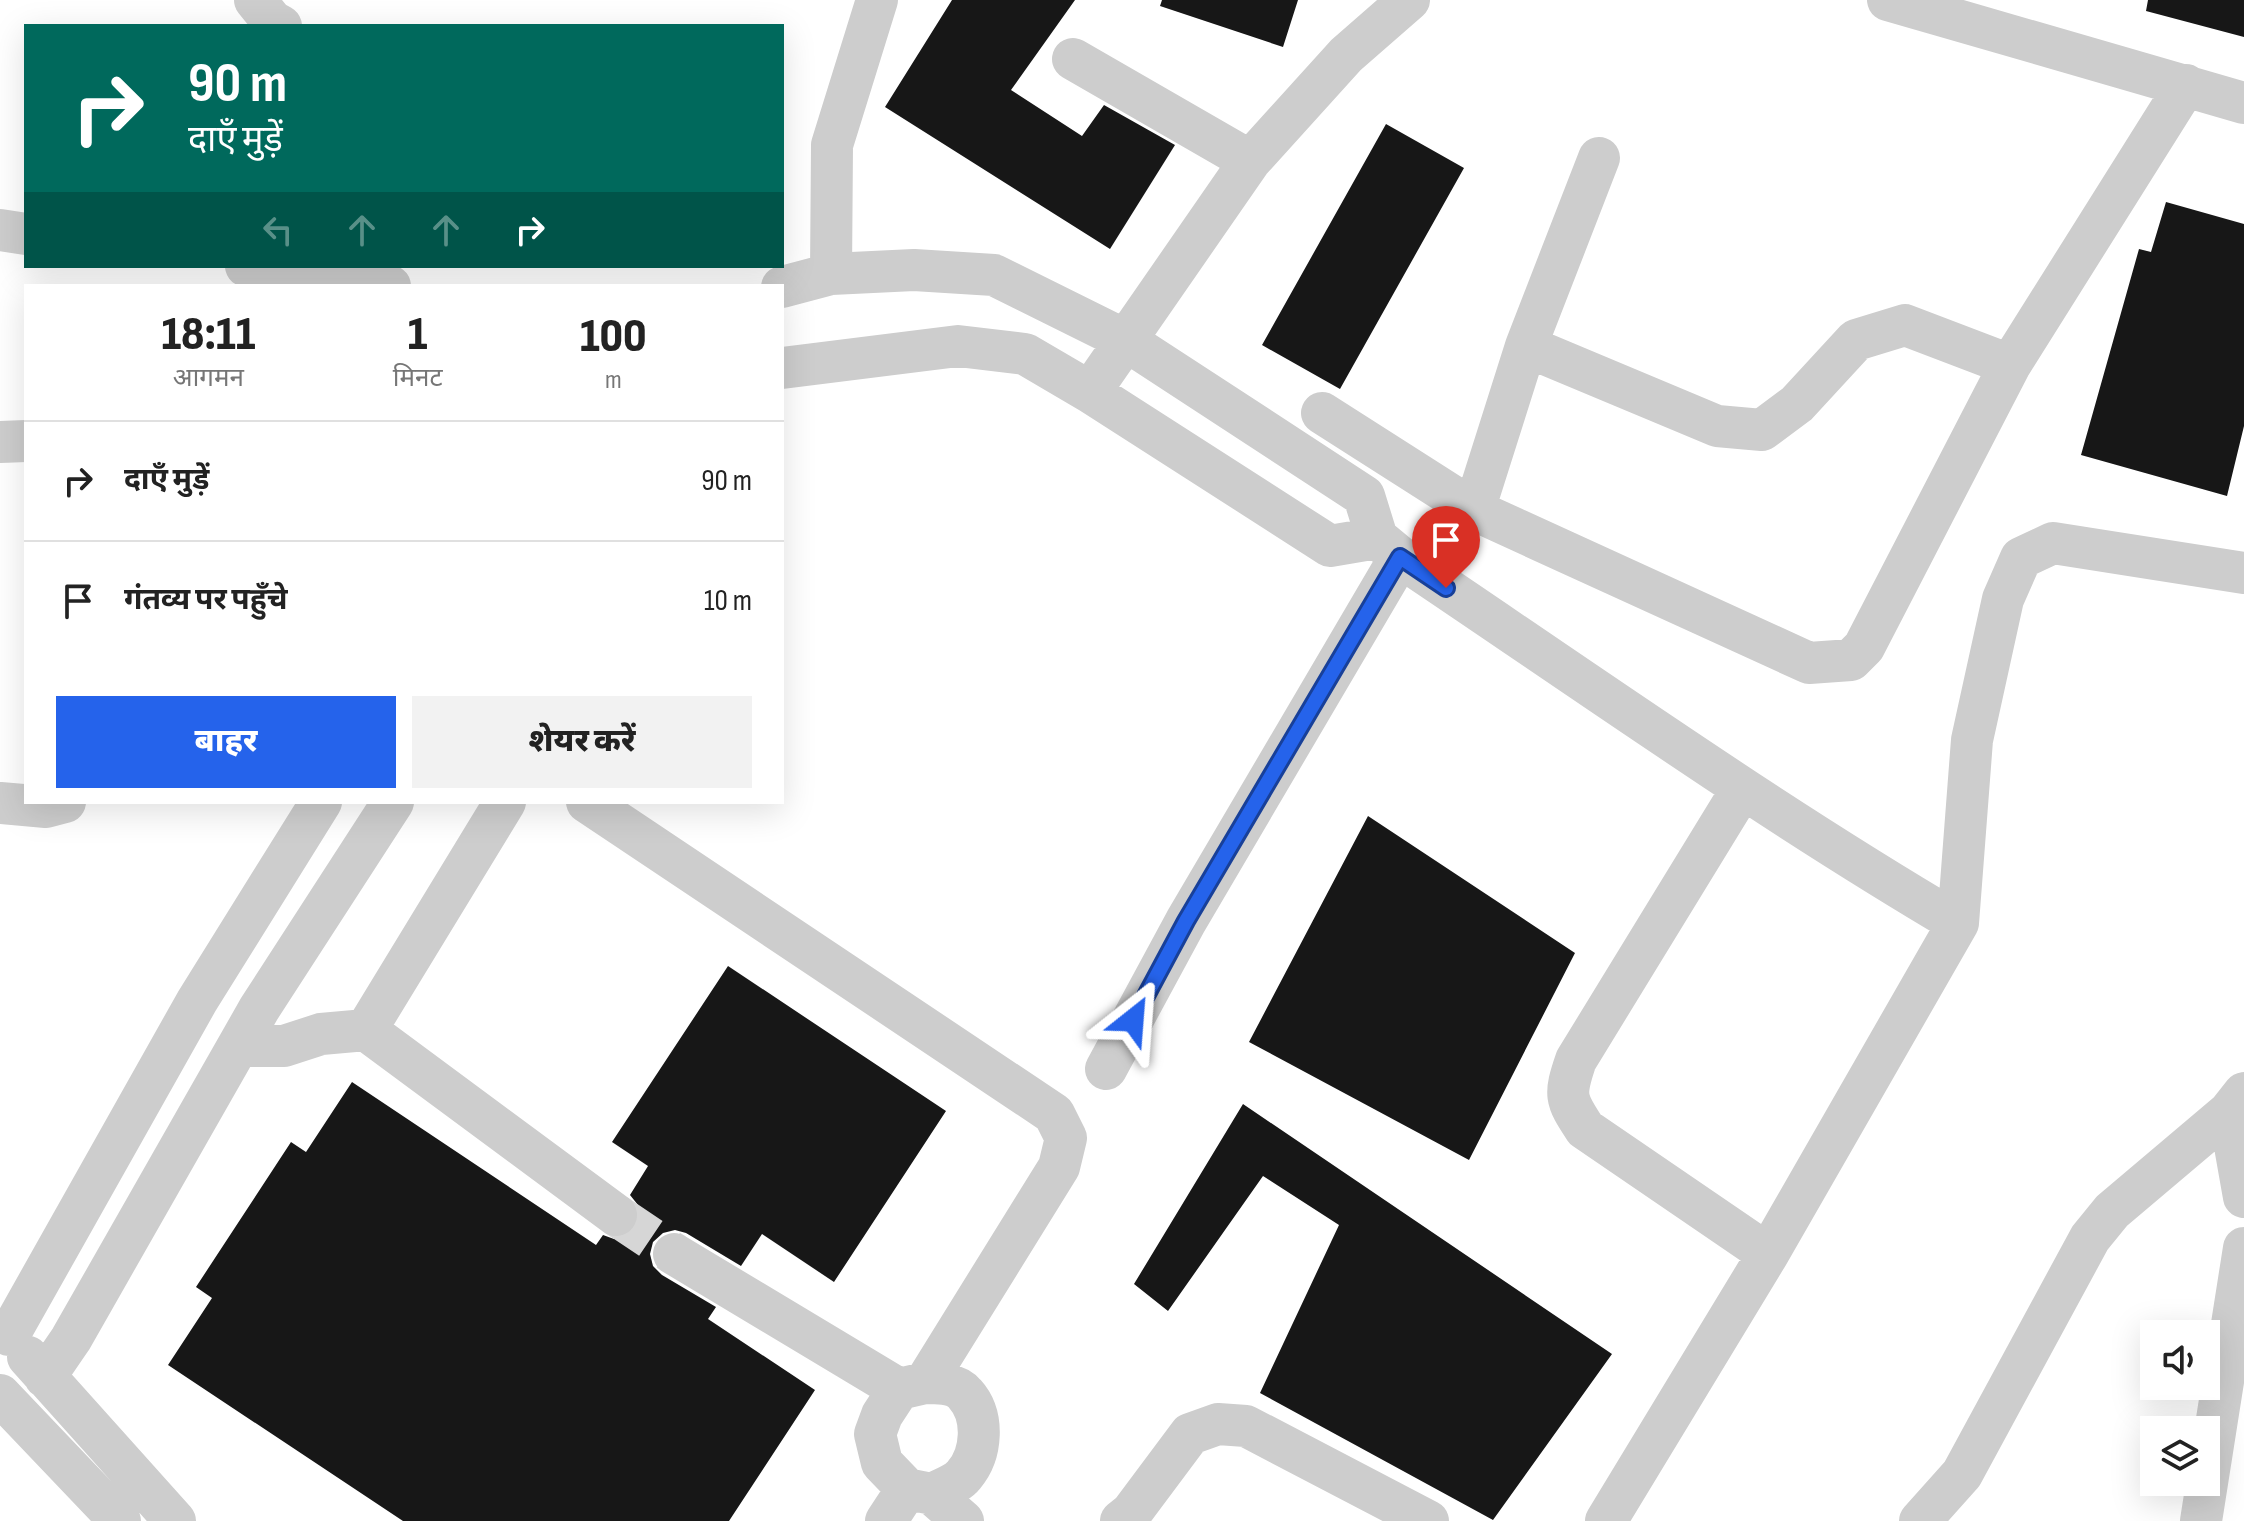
<!DOCTYPE html>
<html lang="hi">
<meta charset="utf-8">
<style>
:root{--surface:#fff;--page:#f2f2f2;--text:#222;--muted:#767676;--line:#e0e0e0;--accent:#2563eb}
body{margin:0;font-family:"Sofia Sans Condensed","Noto Sans Devanagari",sans-serif;background:var(--page);color:var(--text);height:100vh;display:flex;flex-direction:column;font-size:30px;white-space:nowrap}
*{box-sizing:border-box;margin:0}
p{font-size:26px;color:var(--muted)}
.icon{flex:none;width:44px;height:44px;fill:none;stroke:currentColor;stroke-width:2;stroke-linecap:round;stroke-linejoin:round}
.map{position:relative;flex:1;overflow:hidden}
.side{position:absolute;left:24px;top:284px;width:760px;height:520px;display:flex;flex-direction:column;background:var(--surface);border-radius:0px;box-shadow:0 8px 32px #0002}
.side>*{flex:none}
.guide{position:absolute;left:24px;top:24px;width:760px;height:244px;border-radius:0px;box-shadow:0 8px 32px #0002;background:#00695c;color:#fff;overflow:hidden}
.fabs{position:absolute;left:2140px;top:1320px;display:grid;gap:16px}
.fabs a{display:grid;place-items:center;width:80px;height:80px;border-radius:0px;background:var(--surface);box-shadow:0 8px 32px #0002;font-size:40px}
.pin{position:absolute;display:grid;place-items:center;width:68px;height:68px;color:#fff;margin:-82px -34px;border-radius:50% 50% 50% 0;rotate:-45deg;box-shadow:0 0 8px #0007}
.pin .icon{rotate:45deg}
.me{position:absolute;width:88px;margin:-44px;rotate:28deg;stroke-linejoin:round;filter:drop-shadow(0 0 6px #0008)}
.turn{display:flex;align-items:center;gap:28px;height:168px;padding:0 32px;font-size:36px}
.turn .icon{width:104px;height:104px;stroke-width:2.5}
.turn b{display:block;font-size:56px;line-height:68px}
.lanes{display:flex;align-items:center;height:76px;padding:0 32px;background:#0003;justify-content:center;gap:40px;direction:ltr}
.lanes .off{opacity:.35}
.eta{display:flex;justify-content:space-evenly;align-items:center;height:136px;text-align:center}
.eta b{font-size:48px;font-weight:800;line-height:56px}
.cta{display:flex;gap:16px;margin-top:auto;padding:16px 32px}
.cta a{flex:1;height:92px;border-radius:0px;background:var(--accent);color:#fff;font-size:32px;font-weight:800;line-height:92px;text-align:center}
.cta a+a{background:var(--page);color:var(--text)}
ul{padding:0;list-style:none}
li{display:flex;align-items:center;gap:24px;height:120px;padding:0 32px;border-top:2px solid var(--line)}
li div{flex:1}
li b{display:block;font-size:30px}
li em{font-style:normal}
.map>svg:first-child{display:block}
</style>
<div class="map">
<svg width="2244" height="1521" viewBox="0 0 2244 1521">
<rect width="100%" height="100%" fill="#fff"/>
<path fill="#171717" d="M952,0H1075L1011,90L1082,136L1104,105L1175,145L1110,249L885,107Z
M1162,0H1298L1283,47L1160,6Z
M2148,0H2244V37L2146,11Z
M1386,124L1464,168L1340,389L1262,345Z
M2166,202L2244,224V426L2227,496L2081,455L2139,249L2151,252Z
M1368,816L1575,953L1469,1160L1249,1042Z
M728,966L946,1111L834,1282L762,1234L741,1266L686,1233L675,1230L663,1233L653,1242L650,1254L653,1266L662,1275L716,1307L708,1319L815,1390L729,1521H403L168,1365L212,1298L196,1287L291,1142L306,1152L352,1082L596,1245L603,1235L614,1239L626,1237L636,1229L640,1217L638,1205L630,1195L648,1166L612,1142Z
M1243,1104L1612,1354L1493,1520L1260,1393L1339,1225L1263,1176L1168,1311L1134,1284Z"/>
<g fill="none" stroke-linecap="round" stroke-linejoin="round">
<path stroke="#d6d6d6" stroke-width="42" stroke-dasharray="42 21" stroke-linecap="butt" d="M616,1215L674,1254"/>
<path stroke="#cdcdcd" stroke-width="42" d="M255,0L272,21L281,26
M1888,0L2244,103
M1073,59L1250,161
M1599,158L1526,346L1717,426L1762,430L1797,404L1856,340L1905,325L2010,365
M0,230L26,234
M246,266L390,286
M831,274L832,145L877,0
M782,287L831,274L914,270L994,275L1125,340L1364,496L1377,538L1400,557C1585,681 1766,810 1958,923
M782,368L958,346L1025,354L1090,392L1330,546L1377,538
M1090,392L1250,161L1346,55L1409,0
M1322,413L1474,510L1809,663L1851,660L1864,647L2010,365L2186,85
M0,442L26,441
M1474,510L1526,346
M1742,789L1576,1060C1564,1095 1565,1099 1585,1129L1768,1254
M587,802L1054,1114L1066,1138L1059,1167L925,1383
M0,803L46,807L65,802
M366,1030L616,1215
M239,1046H284L321,1034L366,1030L505,802
M1106,1069L1186,921L1400,557
M2229,1112L2244,1197
M674,1254L899,1389
M9,1335L197,1001L321,802
M28,1357L175,1521
M45,1377L71,1339L259,1009L393,802
M925,1383C938,1383 956,1383 965,1394C985,1416 982,1454 964,1475C957,1484 942,1489 932,1494L907,1489L882,1463L875,1434L882,1415L899,1389Z
M0,1395L120,1521
M932,1494L963,1521
M886,1521L907,1489
M1121,1521L1131,1513L1190,1434L1218,1424L1246,1426L1428,1521
M1606,1521L1768,1254L1958,923L1972,740L2003,599L2021,558L2053,543L2244,573
M1920,1521L1962,1474L2090,1238L2112,1211L2229,1112L2244,1093
M2201,1521L2244,1248"/>
</g>
<g fill="none" stroke-linecap="round" stroke-linejoin="round">
<defs>
<path id="route" d="M1133,1020L1186,921L1400,557L1446,588"/>
</defs>
<use href="#route" stroke="#184099" stroke-width="20"/>
<use href="#route" stroke="#2563eb" stroke-width="14"/>
</g>
</svg>
<div class="fabs">
<a><svg class="icon" aria-label="sound" viewBox="0 0 24 24"><path d="M4 9h4l5-4v14l-5-4H4zM17 9q2 3 0 6"/></svg></a>
<a><svg class="icon" aria-label="layers" viewBox="0 0 24 24"><path d="M12 4l9 5-9 5-9-5zM3 14l9 5 9-5"/></svg></a>
</div>
<div class="pin" style="left:1446px;top:588px;background:#d93025"><svg class="icon" aria-label="arrive" viewBox="0 0 24 24"><path d="M6 21V4h12l-3 4 3 4H6"/></svg></div>
<svg class="me" style="left:1133px;top:1020px" viewBox="-20 -20 40 40"><path d="M0-17L14 15 0 8-14 15z" fill="#2563eb" stroke="#fff" stroke-width="4"/></svg>
<div class="guide">
<div class="turn"><svg class="icon" aria-label="right" viewBox="0 0 24 24"><path d="M7 20v-9h11M14 6l5 5-5 5"/></svg><div><b>90 m</b>दाएँ मुड़ें</div></div>
<div class="lanes"><svg class="icon off" aria-label="left" viewBox="0 0 24 24"><path d="M17 20v-9H6M10 6l-5 5 5 5"/></svg><svg class="icon off" aria-label="ahead" viewBox="0 0 24 24"><path d="M12 20V5M6 11l6-6 6 6"/></svg><svg class="icon off" aria-label="ahead" viewBox="0 0 24 24"><path d="M12 20V5M6 11l6-6 6 6"/></svg><svg class="icon" aria-label="right" viewBox="0 0 24 24"><path d="M7 20v-9h11M14 6l5 5-5 5"/></svg></div>
</div>
<section class="side">
<div class="eta">
<div><b>18:11</b><p>आगमन</p></div>
<div><b>1</b><p>मिनट</p></div>
<div><b>100</b><p>m</p></div>
</div>
<ul>
<li><svg class="icon" aria-label="right" viewBox="0 0 24 24"><path d="M7 20v-9h11M14 6l5 5-5 5"/></svg><div><b>दाएँ मुड़ें</b></div><em>90 m</em></li>
<li><svg class="icon" aria-label="arrive" viewBox="0 0 24 24"><path d="M6 21V4h12l-3 4 3 4H6"/></svg><div><b>गंतव्य पर पहुँचे</b></div><em>10 m</em></li>
</ul>
<div class="cta"><a>बाहर</a><a>शेयर करें</a></div>
</section>
</div>
